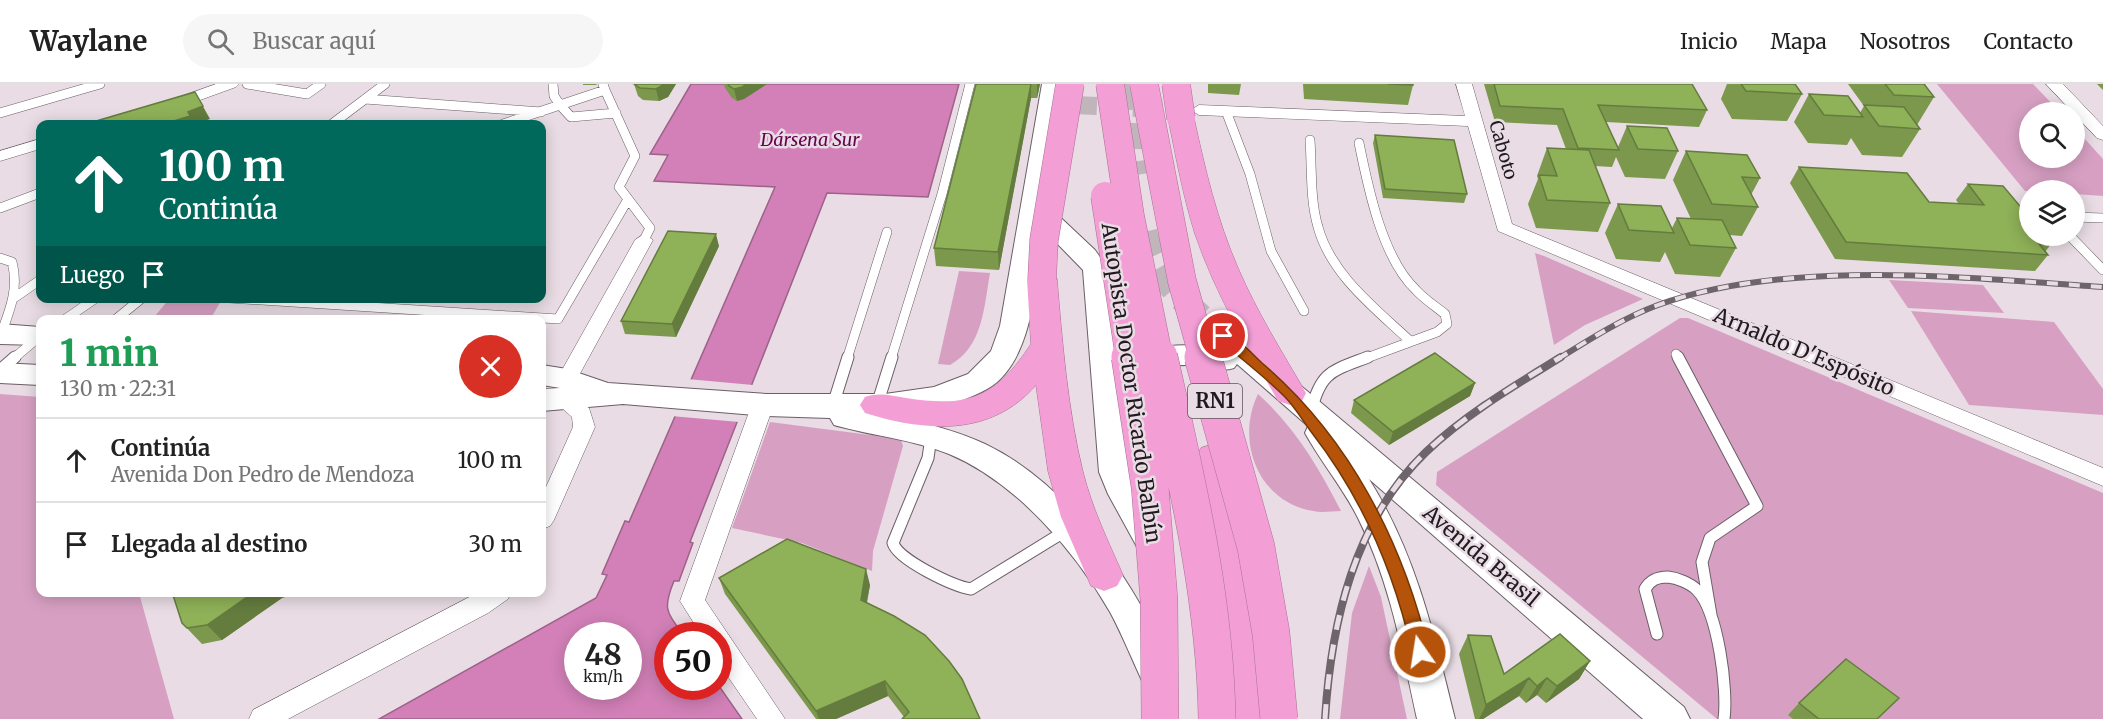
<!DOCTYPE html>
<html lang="es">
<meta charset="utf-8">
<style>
:root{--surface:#fff;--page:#f6f6f6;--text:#222;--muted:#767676;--line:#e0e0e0}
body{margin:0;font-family:Merriweather,serif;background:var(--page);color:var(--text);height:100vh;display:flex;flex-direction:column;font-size:22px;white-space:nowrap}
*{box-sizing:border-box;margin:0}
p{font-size:20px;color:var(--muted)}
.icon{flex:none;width:33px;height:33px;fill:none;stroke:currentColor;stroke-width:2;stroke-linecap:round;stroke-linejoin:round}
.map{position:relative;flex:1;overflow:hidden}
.sheet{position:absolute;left:36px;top:231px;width:510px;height:282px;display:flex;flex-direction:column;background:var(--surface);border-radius:12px;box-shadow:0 3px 15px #0003}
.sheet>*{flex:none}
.hud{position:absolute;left:36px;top:36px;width:510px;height:183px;border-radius:12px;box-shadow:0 3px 15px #0003;background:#00695c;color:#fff;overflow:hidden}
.tools{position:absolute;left:2019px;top:18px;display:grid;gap:12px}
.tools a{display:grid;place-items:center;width:66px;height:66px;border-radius:50%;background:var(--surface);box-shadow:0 3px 15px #0003;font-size:30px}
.speed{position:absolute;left:564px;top:538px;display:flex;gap:12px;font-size:30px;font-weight:700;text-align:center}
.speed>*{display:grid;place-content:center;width:78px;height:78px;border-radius:50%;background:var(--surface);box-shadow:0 3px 15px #0003;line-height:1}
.speed small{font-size:15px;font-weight:400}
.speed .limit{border:9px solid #d22;background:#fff;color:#111}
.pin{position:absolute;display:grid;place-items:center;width:51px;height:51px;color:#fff;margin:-26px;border:3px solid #fff;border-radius:50%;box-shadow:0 2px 6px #0007}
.me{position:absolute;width:66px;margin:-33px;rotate:347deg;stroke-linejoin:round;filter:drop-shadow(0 0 4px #0008)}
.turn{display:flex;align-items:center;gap:21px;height:126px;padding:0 24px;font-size:27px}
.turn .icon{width:78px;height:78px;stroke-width:2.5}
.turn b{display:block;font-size:42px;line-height:51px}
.then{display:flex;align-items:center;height:57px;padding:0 24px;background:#0003;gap:12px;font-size:22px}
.round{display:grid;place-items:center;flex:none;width:63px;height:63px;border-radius:32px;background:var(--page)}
.overview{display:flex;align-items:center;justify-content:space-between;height:102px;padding:0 24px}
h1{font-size:36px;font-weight:800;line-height:45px;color:#1e9e55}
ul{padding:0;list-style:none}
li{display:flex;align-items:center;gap:18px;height:84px;padding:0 24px;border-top:2px solid var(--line)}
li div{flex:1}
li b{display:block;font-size:22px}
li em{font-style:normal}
header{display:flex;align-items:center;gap:36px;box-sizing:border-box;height:84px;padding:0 30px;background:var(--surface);border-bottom:2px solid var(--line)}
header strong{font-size:28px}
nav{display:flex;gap:33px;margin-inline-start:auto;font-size:21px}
.search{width:420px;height:54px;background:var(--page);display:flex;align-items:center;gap:15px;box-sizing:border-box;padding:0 21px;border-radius:33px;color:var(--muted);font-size:22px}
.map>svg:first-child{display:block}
</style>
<header>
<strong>Waylane</strong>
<div class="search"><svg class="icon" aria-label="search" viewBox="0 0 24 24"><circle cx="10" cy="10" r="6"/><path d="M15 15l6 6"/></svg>Buscar aquí</div>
<nav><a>Inicio</a><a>Mapa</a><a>Nosotros</a><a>Contacto</a></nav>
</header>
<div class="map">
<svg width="2103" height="635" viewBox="0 0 2103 635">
<rect width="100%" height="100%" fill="#e9dce4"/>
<path fill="#d7a0c3" d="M1937,0H2033L2060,28H2030V74H2074L2075,44L2103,75V112L2075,110L2074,106L2025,107Z
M1535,169L1544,172L1643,215L1585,241L1554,261Z
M959,187L990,189C984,223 983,263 950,281L938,280Z
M1889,196L1983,201L2004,229L1908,224Z
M170,214H222V215L211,234L155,232Z
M1911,227L2054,238L2103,305V331L1969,321Z
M1680,234H1688L2103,409V635H1717L1436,401L1437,388Z
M0,310L40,313V508L139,509L174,635H0Z
M1258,310C1295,343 1319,384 1341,427C1332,427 1322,429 1313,427C1258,418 1235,357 1258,310Z
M770,338L901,355L903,362L873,467L872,487L802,459L732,444Z
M1369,482L1381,513L1407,635H1340L1352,529Z"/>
<path fill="#d280b7" stroke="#9d6289" stroke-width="1.5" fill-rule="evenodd" d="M691,0H959L928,113L827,109L690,458L693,459L679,497H674C662,526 667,528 684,552H668V603L719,602L742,635H379L596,514L607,491L602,490L625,437L629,438L775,103L654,97L668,71L650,70ZM578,552H628V603H578Z"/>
<path fill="#e9dce4" d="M687,295L753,301L739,338L671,332Z"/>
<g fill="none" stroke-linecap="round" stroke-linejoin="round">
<path stroke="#c1b5bc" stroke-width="18" stroke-dasharray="18 9" stroke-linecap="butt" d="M1052,20L1162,25"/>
<path stroke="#c1b5bc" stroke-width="26" stroke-dasharray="26 13" stroke-linecap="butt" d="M1134,0L1132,66L1136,91
M1144,148C1155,195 1188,222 1223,252"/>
<defs>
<path id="lane-far1" d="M247,0L307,10L321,0
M603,0L605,6L560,21L571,33L616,29
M605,6L635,72L619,103L650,144L644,156
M365,15L541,28
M1226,27L1250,90L1271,167L1304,227
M0,29L100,0
M332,40L385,0
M503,40L560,21L554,12L553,0
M1310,56C1312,85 1310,116 1318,143C1331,191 1376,225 1410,257
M1359,59C1368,103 1382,174 1416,206C1424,215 1435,222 1445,230L1447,240L1437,248L1364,275
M0,124L40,109
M2074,133L2103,134
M2070,152L2103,186
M0,174L12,178C19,204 10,226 1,250
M14,214L40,196
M229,214L558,235L627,117
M64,236L96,214
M115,236L142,214
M1676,270L1679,275
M13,275L40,252
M847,275L887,148
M891,275L942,110L970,0"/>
<path id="lane" d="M1678,273L1757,422L1710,454L1702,478L1711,531
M0,286L15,273
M833,321L848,273
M877,321L892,273
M1311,327C1321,287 1332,287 1368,273
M931,353L928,374L893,459C898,476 953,502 971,505L1067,446
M1657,550L1645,505C1650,496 1657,493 1668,493C1677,494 1690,499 1697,506C1718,527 1728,606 1724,635"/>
<path id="street" d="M216,0H239L236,3L178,24H166L164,21L166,18Z
M1456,0H1472L1512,140L2103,384V402L1498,147L1468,42L1199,31L1191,26L1199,21L1465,32Z
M2046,0H2063L2103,42V56L2097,54Z
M40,55V65L0,77V67Z
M644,150L653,156L577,295L574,300L567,302L560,300L557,295L635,156Z
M563,308L589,324L595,343L554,436L550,442L542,445V412L573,343L572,333L553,316L556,311Z
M763,312L770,315L774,320L705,516L785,635H757L718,578V552H702L680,517L752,320L756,315Z
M479,508H511L508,515L488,529L288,635H249L253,626Z"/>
<path id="secondary" d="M1042,0H1064L1045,119L1095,166L1109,186L1119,280C1151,260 1186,257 1222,266L1209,252L1213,245L1223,242L1233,245L1684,623L1690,635H1643L1369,395C1416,470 1434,550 1455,635H1417C1402,566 1390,498 1358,434C1343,404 1321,378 1305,349L1308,342L1237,280L1234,284C1222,288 1215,284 1203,282C1169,278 1140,285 1123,316L1131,388L1171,462L1166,472L1154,476L1142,472L1108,410L1099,388L1083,186L1042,144C1037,192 1034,279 987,305C957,322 922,326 889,331C922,338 955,346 985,360C1075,403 1137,504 1176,591L1171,603L1158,607L1145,603C1133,578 1123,552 1110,528C1075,467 1016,398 949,370C912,355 872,352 834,341L830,334L767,332L623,320L542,327V305L560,304L542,301V281L567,285L608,299L767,310H885L934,303L968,290L991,267L1000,242Z
M0,240L40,243V261L0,260Z
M0,279L40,281V301L0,299Z"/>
<path id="highway" d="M1181,26L1190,29L1194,34C1205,85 1217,136 1238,184C1257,228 1282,268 1306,309L1302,317L1290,321L1278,317C1247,263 1215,209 1195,150C1183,112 1176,73 1168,34L1172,29Z
M1042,185L1052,188L1057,195C1062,256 1068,328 1083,388C1092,424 1108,457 1123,491L1117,502L1104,507L1091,502L1061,433L1048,387L1036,301C991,353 926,348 865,329L860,321L865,313C880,308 891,312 906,314C969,324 996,313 1031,260L1027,195L1032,188Z
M1213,360L1225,364L1230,373C1255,459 1268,546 1273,635H1231C1228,546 1218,459 1196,373L1201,364Z"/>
</defs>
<use href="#lane-far1" stroke="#6a5f66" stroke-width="10"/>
<use href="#lane" stroke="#6a5f66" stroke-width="13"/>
<use href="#street" stroke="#6a5f66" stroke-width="1"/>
<use href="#secondary" stroke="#6a5f66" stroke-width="2"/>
<use href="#highway" stroke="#a97196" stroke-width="1"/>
<use href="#lane-far1" stroke="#fff" stroke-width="9"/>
<use href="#lane" stroke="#fff" stroke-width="11"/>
<use href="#street" fill="#fff" fill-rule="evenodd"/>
<use href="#secondary" fill="#fff" fill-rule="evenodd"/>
<use href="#highway" fill="#f39fd6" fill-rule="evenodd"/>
<defs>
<path id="rail-far1" d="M1558,275C1590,255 1623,234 1658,221C1788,174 1967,194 2103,203"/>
<path id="rail" d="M1325,635C1331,539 1354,437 1426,368C1466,330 1514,302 1561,273"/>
</defs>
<use href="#rail-far1" stroke="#6d656a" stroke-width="6"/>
<use href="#rail" stroke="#6d656a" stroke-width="8"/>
<use href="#rail-far1" stroke="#e9dce4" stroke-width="4" stroke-dasharray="11" stroke-linecap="butt"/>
<use href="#rail" stroke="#e9dce4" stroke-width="5" stroke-dasharray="15" stroke-linecap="butt"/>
<defs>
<path id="highway-bridge-far1" d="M1110,0L1130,132L1159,275
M1144,0L1182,197L1204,275
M1176,0L1181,34
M1105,112L1130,275
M1042,195L1044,156L1070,0"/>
<path id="highway-bridge" d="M1130,273L1150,403L1159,516L1160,635
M1159,273C1186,394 1215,511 1217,635
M1203,273L1256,463L1271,549L1279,635"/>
</defs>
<use href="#highway-bridge-far1" stroke="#a97196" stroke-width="29" stroke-linecap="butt"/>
<use href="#highway-bridge" stroke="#a97196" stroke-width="38" stroke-linecap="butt"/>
<use href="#highway-bridge-far1" stroke="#f39fd6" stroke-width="28"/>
<use href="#highway-bridge" stroke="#f39fd6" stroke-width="37"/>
</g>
<path fill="#7b984c" d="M583,0H597L596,1H583Z
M634,0H676L668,13L659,17L643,16L638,12Z
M724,0H767L744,15L737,17L732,14L725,4Z
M976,0H1040L1037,14H1031L999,186L936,182L934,164Z
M1208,0H1241L1239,11L1208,9Z
M1303,0H1413V1L1408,21L1304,15Z
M1484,0H1692L1707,26L1699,43L1606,38L1618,63L1627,42L1678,67L1665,95L1625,93L1616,73L1612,83L1595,82L1610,119L1598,148L1536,144L1528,120L1538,95L1537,92L1547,64L1566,65L1557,41L1495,38Z
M1727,0H1795L1802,10L1787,37L1732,35L1721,15Z
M1848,0H1926L1925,1L1934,13L1917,41L1920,45L1902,73L1862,71L1851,54L1847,61L1808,59L1794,38L1809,10L1860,29L1864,22Z
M2097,0H2103V6Z
M1375,51L1467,110L1464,119L1383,114L1373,59Z
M1686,67L1760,94L1751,111L1758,123L1742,152L1729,151L1736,164L1720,193L1675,190L1665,168L1660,178L1616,175L1605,149L1618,120L1672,144L1677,134L1691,135L1673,96Z
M1799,83L1929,118L1959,120L1956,116L1968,100L2051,160L2045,168L2048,171L2035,187L1835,175L1790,99Z
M719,162L676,253L625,250L621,237Z
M1475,299L1470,312L1389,361L1351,329L1354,316Z
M719,494L870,501L867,519L962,595L904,633L888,612L836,635H816L725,510Z
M282,514L222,556L202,560L182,539Z
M1468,551L1504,590L1590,577L1579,595L1546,619L1537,611L1526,619L1519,612L1483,635H1475L1459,570Z
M1799,619L1877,635H1793L1788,631Z"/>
<path fill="#647c3e" d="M665,0H676L668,13L659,17L656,5Z
M747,0H767L744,15L737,17L734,5Z
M1031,0V14L999,186L998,168Z
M1037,0H1040L1037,14Z
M195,8L210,35L196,40H164L188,28Z
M716,150L719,162L676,253L672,240Z
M1475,299L1470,312L1389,361L1393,348Z
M866,485L870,501L864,532L861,516Z
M254,508H303L282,514L222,556L207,541Z
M1590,577L1579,595L1546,619L1557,602Z
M1529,594L1519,612L1483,635H1479L1486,621Z
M1547,594L1537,611L1526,619L1537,602Z
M885,597L888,612L836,635H819L816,627Z"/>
<path fill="#8fb158" stroke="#647c3e" stroke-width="1.5" d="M634,0H665L656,5L640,4Z
M728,0H747L742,3L734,5L729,2Z
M976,0H1031L998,168L934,164Z
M1388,0H1413V1Z
M1494,0H1692L1707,26L1598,21L1619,66L1578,64L1563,25L1500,22Z
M1741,0H1795L1802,10L1746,7Z
M1885,0H1924L1934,13L1894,11Z
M195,8L203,22L188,28L190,32L164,40H86Z
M1809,10L1848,12L1863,33L1824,31Z
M1864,21L1904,23L1920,45L1879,42Z
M1627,42L1667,44L1678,67L1638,65Z
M1375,51L1454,56L1467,110L1385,105Z
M1547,64L1589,66L1610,119L1547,116L1539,91L1557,92Z
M1686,67L1747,71L1760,94L1742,93L1758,123L1712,120Z
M1799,83L1907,89L1929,118L1984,121L1968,100L2003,102L2030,134V152H2044L2051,160H2039L2048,171L1846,158Z
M1618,120L1661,122L1674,149L1629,146Z
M1677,134L1722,136L1736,164L1690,161Z
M668,147L716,150L672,240L621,237Z
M1435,269L1475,299L1393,348L1354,316Z
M787,455L866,485L861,516L894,532L925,551L949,577L962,595L980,635H902L909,628L885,597L816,627L719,494Z
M172,508H254L207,541L187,544L182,539Z
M1560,550L1590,577L1557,602L1547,594L1537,602L1529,594L1486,621L1468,551L1491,552L1504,590Z
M1846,575L1899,614L1877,635H1819L1799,619Z"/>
<path fill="#b45309" stroke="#753606" stroke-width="1.5" d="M1223,248C1237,252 1251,269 1262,279C1349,353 1403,458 1429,568L1426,574L1420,576L1415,574L1412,568C1394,487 1363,415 1312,349C1303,337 1295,323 1284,312C1264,292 1240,274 1218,255L1216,252Z"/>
<g text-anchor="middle" stroke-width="5" stroke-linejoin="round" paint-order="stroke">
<g font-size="18" font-style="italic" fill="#670050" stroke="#e9dce4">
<text x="810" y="62">Dársena Sur</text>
</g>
<g font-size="18" fill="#201b1e" stroke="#e9dce4">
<text transform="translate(1503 66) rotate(74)" y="6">Caboto</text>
</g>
<rect fill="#e9dce4" stroke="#5c5559" stroke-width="1.5" x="1188" y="300" width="54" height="34" rx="4.5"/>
<g font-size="20" font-weight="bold" fill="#201b1e">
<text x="1215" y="324">RN1</text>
</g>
<g font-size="21" fill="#201b1e" stroke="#e9dce4">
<text transform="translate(1804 268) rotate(23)" y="7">Arnaldo D'Espósito</text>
<text transform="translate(1131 299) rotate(82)" y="7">Autopista Doctor Ricardo Balbín</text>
<text transform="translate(1481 472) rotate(40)" y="7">Avenida Brasil</text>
</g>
</g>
</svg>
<div class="tools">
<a><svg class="icon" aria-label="search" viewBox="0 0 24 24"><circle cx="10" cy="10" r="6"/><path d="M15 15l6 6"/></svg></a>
<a><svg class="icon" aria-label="layers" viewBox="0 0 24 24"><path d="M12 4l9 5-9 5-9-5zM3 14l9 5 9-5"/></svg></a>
</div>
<div class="speed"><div>48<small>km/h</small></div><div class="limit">50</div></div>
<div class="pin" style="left:1223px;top:252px;background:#d93025"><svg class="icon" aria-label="arrive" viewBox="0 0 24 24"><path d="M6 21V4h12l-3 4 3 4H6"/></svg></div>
<svg class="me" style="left:1420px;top:568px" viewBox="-20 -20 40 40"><circle r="17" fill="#b45309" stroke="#fff" stroke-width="3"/><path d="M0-11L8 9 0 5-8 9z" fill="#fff"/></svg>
<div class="hud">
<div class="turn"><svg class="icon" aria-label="ahead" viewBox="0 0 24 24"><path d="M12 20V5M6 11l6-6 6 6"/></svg><div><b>100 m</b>Continúa</div></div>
<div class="then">Luego<svg class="icon" aria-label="arrive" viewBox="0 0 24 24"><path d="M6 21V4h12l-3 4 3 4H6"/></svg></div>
</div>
<section class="sheet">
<div class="overview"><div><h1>1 min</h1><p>130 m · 22:31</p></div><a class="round" style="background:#d93025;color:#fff"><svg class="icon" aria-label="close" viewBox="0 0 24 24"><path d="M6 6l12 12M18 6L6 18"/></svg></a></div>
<ul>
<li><svg class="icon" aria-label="ahead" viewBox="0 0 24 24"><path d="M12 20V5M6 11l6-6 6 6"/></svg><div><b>Continúa</b><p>Avenida Don Pedro de Mendoza</p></div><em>100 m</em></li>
<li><svg class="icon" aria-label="arrive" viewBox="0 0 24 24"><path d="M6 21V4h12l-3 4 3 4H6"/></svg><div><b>Llegada al destino</b></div><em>30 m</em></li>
</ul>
</section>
</div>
